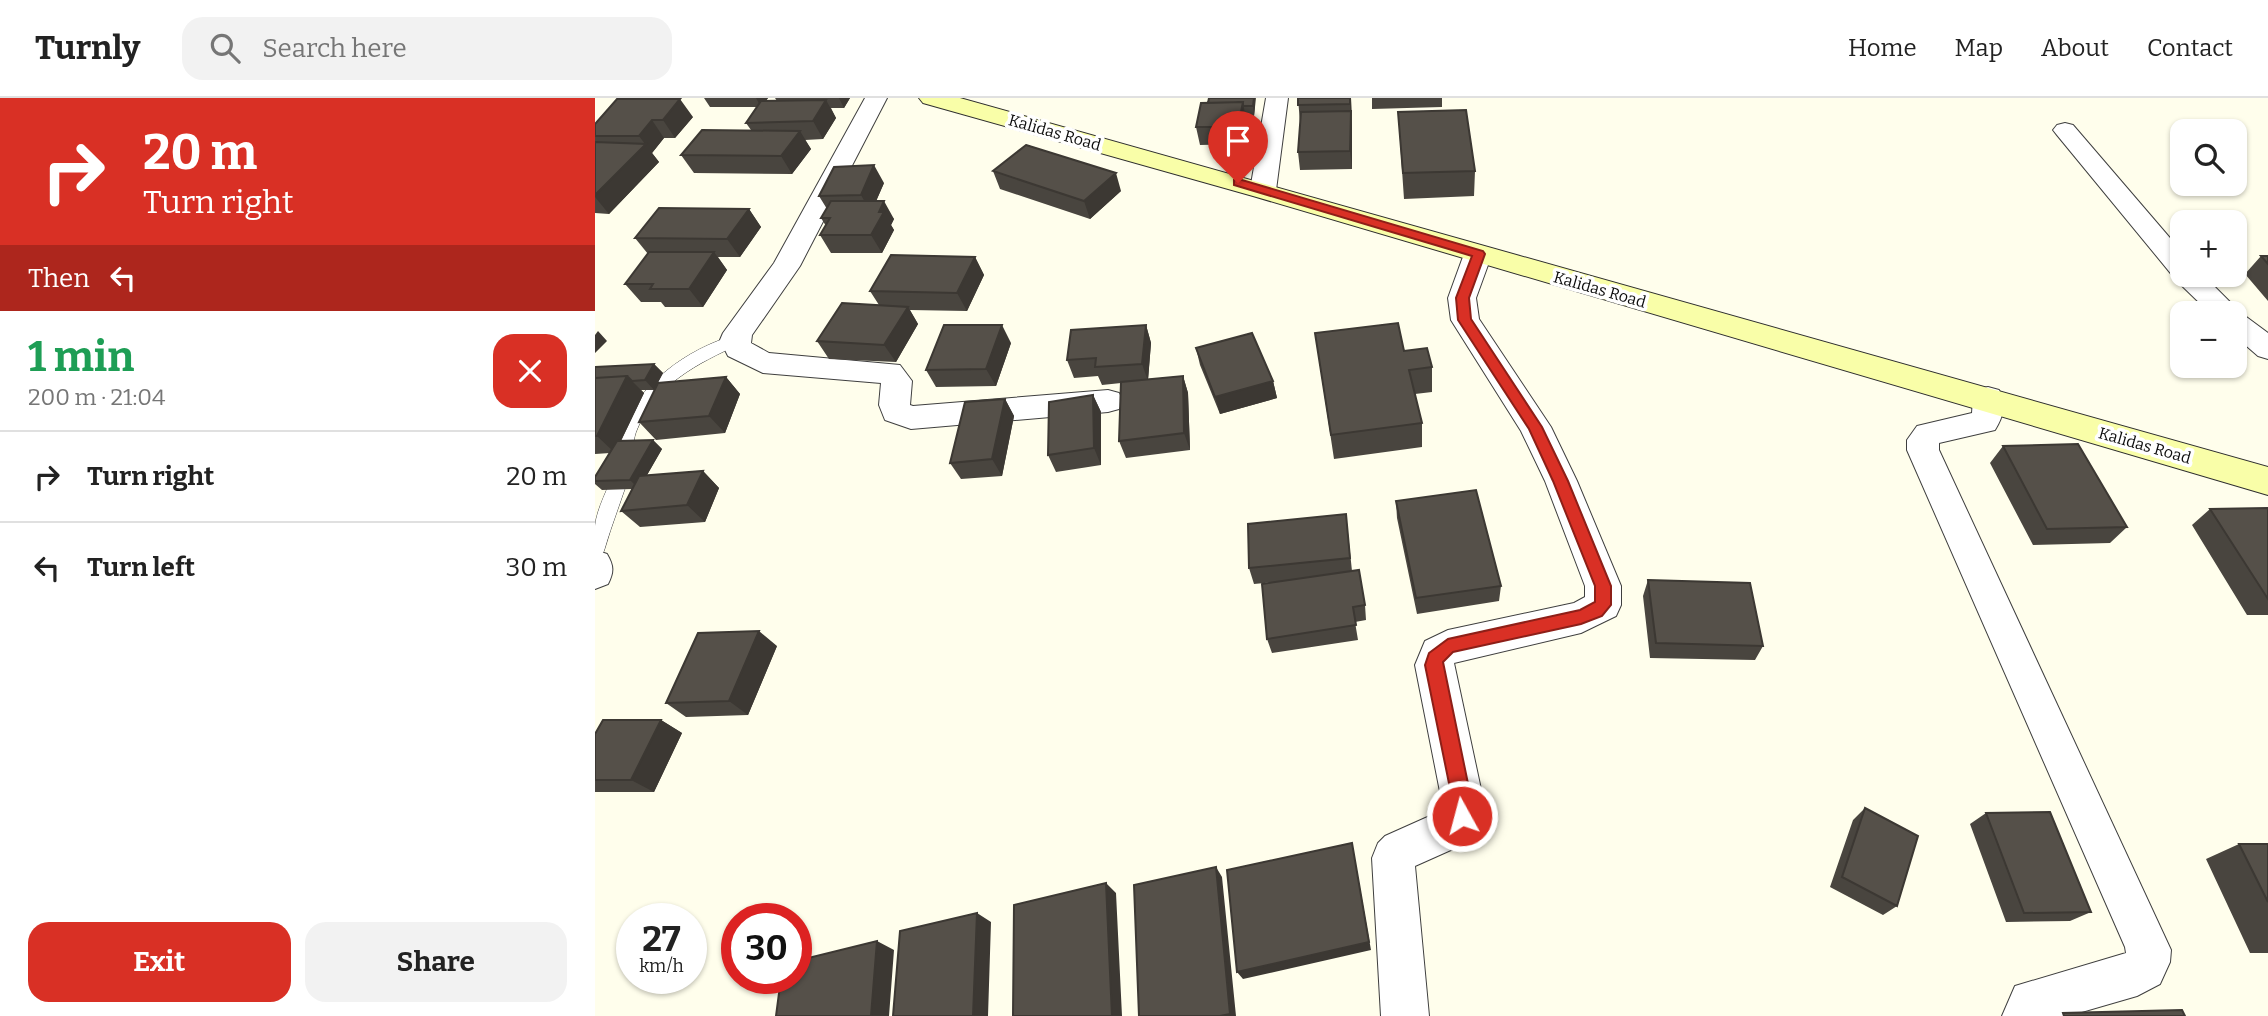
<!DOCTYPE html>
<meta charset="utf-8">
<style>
:root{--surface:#fff;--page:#f2f2f2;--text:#222;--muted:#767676;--line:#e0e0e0;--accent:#d93025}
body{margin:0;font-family:Bitter,serif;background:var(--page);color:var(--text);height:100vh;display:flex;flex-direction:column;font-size:26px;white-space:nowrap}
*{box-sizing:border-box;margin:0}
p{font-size:23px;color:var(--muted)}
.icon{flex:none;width:38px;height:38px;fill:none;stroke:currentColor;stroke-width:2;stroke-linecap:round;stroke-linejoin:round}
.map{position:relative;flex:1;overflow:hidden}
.panel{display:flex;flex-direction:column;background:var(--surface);width:595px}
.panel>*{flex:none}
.top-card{background:#d93025;color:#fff;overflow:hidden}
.buttons{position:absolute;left:1575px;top:21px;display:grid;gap:14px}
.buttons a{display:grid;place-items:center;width:77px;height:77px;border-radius:14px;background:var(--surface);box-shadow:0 2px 5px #0004;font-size:35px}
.speed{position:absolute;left:21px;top:805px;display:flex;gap:14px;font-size:35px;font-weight:700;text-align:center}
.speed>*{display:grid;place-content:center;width:91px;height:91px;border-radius:50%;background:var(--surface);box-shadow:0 2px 5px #0004;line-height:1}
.speed small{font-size:18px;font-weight:400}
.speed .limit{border:10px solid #d22;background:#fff;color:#111}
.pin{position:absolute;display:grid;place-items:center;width:60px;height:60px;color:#fff;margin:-72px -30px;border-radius:50% 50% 50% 0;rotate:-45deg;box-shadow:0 0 7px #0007}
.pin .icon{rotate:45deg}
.me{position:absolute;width:77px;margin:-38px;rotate:353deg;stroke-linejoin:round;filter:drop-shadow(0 0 5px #0008)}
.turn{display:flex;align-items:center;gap:24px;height:147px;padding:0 28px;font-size:32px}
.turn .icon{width:91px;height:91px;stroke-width:2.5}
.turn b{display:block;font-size:49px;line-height:60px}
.then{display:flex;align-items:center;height:66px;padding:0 28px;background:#0003;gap:14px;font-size:26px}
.round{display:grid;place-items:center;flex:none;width:74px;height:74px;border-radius:21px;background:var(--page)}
.head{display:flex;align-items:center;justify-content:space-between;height:119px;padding:0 28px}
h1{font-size:42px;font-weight:700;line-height:52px;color:#1e9e55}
.primary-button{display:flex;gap:14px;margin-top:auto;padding:14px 28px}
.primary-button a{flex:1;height:80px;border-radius:21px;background:var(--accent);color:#fff;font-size:28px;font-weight:700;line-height:80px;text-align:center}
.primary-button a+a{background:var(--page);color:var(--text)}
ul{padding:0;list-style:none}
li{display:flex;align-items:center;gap:21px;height:91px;padding:0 28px;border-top:2px solid var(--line)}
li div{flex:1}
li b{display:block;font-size:26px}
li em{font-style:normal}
header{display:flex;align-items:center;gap:42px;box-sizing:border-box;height:98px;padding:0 35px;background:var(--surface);border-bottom:2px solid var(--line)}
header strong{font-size:33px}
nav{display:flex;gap:38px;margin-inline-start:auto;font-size:24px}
.search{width:490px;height:63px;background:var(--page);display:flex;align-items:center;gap:18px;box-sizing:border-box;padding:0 24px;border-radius:21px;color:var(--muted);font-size:26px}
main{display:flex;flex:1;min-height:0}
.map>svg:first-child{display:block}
</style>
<header>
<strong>Turnly</strong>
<div class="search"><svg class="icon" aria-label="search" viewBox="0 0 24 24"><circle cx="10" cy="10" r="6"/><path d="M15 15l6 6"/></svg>Search here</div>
<nav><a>Home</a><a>Map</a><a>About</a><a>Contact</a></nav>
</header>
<main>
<section class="panel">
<div class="top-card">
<div class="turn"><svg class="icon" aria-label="right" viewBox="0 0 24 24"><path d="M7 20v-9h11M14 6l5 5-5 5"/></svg><div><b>20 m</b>Turn right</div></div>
<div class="then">Then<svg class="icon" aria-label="left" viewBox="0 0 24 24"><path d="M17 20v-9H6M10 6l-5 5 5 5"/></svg></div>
</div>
<div class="head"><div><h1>1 min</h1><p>200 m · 21:04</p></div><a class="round" style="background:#d93025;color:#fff"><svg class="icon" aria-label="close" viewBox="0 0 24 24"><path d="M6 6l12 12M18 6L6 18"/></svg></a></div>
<ul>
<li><svg class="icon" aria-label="right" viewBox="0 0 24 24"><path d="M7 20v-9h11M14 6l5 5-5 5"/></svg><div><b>Turn right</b></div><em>20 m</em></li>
<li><svg class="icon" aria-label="left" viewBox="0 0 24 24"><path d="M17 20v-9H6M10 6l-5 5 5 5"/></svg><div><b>Turn left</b></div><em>30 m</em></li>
</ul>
<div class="primary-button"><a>Exit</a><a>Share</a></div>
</section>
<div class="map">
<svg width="1673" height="918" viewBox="0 0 1673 918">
<rect width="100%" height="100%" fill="#fffeec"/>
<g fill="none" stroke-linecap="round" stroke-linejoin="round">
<defs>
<path id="lane" d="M140,237L147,242L145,246C103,265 59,287 41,334C37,345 39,359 36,371C28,399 17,425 9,453L6,458L0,460C0,450 0,438 0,428C2,409 14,390 19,372C23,360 21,346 25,335C43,286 92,251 140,237Z"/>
<path id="street" d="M270,0H292L205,168L157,237L156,245L174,255L305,267L317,283L315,307L318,308L513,292L524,295L528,303L524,311L513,314L316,331L290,322L284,307L286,285L168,275L133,258L125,242L128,235L179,165Z
M671,0H693L681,92L677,97L668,100L659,97L655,92Z
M1470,25L1478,27L1587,154V177H1608L1646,215L1673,235V261L1663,258L1640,238V215H1615L1582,183L1462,37L1458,32L1462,27Z
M883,147L893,150L897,156L881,200L884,221L956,329L982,383L1026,488V507L1021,518L986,535L859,565L890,710L876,743L820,768L834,918H786L777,760L783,745L790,738L846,713L848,709L820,567L830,543L853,532L979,505L990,499V488L950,383L926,333L856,222L853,200L869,156L873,150Z
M1393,289L1404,292C1412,306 1408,319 1400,332L1344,345V352L1576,852L1575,864L1565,886L1542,898L1473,918H1407L1420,888L1531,855L1530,849L1312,352V342L1322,328L1377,315L1378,300L1382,292Z
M0,452L12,456C19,468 19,474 13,486L0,491Z"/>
<path id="secondary" d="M324,0H365L1673,369V397L658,98L328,5Z"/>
</defs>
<use href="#lane" stroke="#3f3f3f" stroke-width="1"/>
<use href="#street" stroke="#3f3f3f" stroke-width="2"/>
<use href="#secondary" stroke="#2e2e2e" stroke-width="2"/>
<use href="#lane" fill="#fff" fill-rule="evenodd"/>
<use href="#street" fill="#fff" fill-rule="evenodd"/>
<use href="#secondary" fill="#f9fea8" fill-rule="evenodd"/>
</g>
<path fill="#49453f" d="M109,0H173L171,3H182L180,0H255L249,10H236L241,20L228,41L210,42L216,51L197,76L99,75L86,57L156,32L151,25L162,9H115Z
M614,0H661L659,18H650L651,22L647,46L605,47L601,29L613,5Z
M703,0H756L757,31V71L705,72L703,54L705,25Z
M777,0H847V9L777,11Z
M803,14L880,73L879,98L809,101Z
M98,19L80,40H69L57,55L64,64L14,116L0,115V26Z
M398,73L526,93L495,121L405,91Z
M289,85L281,103L299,121L296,127L299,132L287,155H236L225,137L231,128L226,120L232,111L224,98Z
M154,111L166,129L145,159H123L132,172L108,209H70L66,204H46L30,186L53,156L40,140Z
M1666,158H1673V203L1650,176Z
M380,159L389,177L372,213L315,212L323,226L301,264L234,261L222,243L284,207L275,193Z
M551,227L556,245L553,281L588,278L593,295L595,352L531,360L524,343L526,285L507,287L503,278L479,280L472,262Z
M720,235L809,253L837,269V294L820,296L827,325V349L739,361Z
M416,245L401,288L341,289L331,272Z
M601,250L678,283L682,300L625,316L605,267Z
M59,266L68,275L59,292H46L49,295L26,343L58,342L67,351L52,377L108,373L124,390L110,424L45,429L26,413L37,391L7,392L0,386V379L15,355L0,356V269Z
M131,279L145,296L130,335L61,342L44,324Z
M498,297L506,314V367L461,374L453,357Z
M410,301L419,318L407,378L366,381L355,365Z
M1408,348L1532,429L1515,445L1438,447L1395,365Z
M801,403L906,488L904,503L822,516L802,420Z
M1673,410V517H1652L1597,427L1615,411Z
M751,416L757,473L770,507L771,522L760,524L763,542L677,555L672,541L691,483L659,486L654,470Z
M1053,482L1168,548L1160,562L1055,560L1048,498Z
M182,548L153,617L91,619L71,605Z
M66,622L87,635L59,694H0V636Z
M1270,710L1302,808L1288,817L1235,789L1258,722Z
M1391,715L1496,814L1475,823L1411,824L1375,726Z
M1644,746H1673V855H1655L1611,761Z"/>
<path fill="#3c3833" d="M161,0H173L166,9Z
M244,0H255L249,10Z
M659,0L660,8L659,18L658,8Z
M755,0H756L757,31V71L755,53Z
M85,1L98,19L80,40L68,22Z
M231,2L241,20L228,41L218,23Z
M648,4L651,22L647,46L643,29Z
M57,22L69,40L57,55L64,64L14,116L0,99V97L50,46L44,38Z
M205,33L216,51L197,76L186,58Z
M279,67L289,85L276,115L266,97Z
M521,75L526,93L495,121L489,103Z
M289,103L299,121L296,127L299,132L287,155L276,137L284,114Z
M154,111L166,129L145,159L132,141Z
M119,154L132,172L108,209L94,191Z
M380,159L389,177L372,213L362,195Z
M313,209L323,226L301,264L289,247Z
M407,227L416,245L401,288L391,271Z
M551,227L556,245L553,283L547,266Z
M3,233L12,243L0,255V237Z
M59,266L68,275L59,292L50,282Z
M32,278L49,295L20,355L2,338Z
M588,278L593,295L595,352L589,335Z
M131,279L145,296L130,335L114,318Z
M678,283L682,300L625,316L620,299Z
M498,297L506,314V367L499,350Z
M410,301L419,318L407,378L397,361Z
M58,342L67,351L44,391L35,382Z
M108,373L124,390L110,424L92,407Z
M164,533L182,548L153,617L134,603Z
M66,622L87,635L59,694L36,682Z
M759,756L776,852L648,881L642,874Z
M621,769L627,779L641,918H625Z
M511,785L521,795L527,918H517Z
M382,815L396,824L393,918H378Z
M282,843L299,852L294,918H276Z"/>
<path fill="#555049" stroke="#3c3833" stroke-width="2" d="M614,0H659L658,8H648V4L613,5Z
M703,0H755V6L703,7Z
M22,1H85L68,22H57L44,38H0V26Z
M231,2L218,23L151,25L166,3Z
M648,4L643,29H601L606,5Z
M871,12L880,73L808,75L803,14Z
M756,13L755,53L703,54L706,14Z
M107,32L205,33L186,58L86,57Z
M0,44L51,46L0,97Z
M431,47L521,75L489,103L398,73Z
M279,67L266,97L224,98L239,69Z
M236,103H289L284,114H289L276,137H225L235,120H226Z
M64,110L154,111L132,141L40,140Z
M54,154H119L94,191H55L58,186H30Z
M296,157L380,159L362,195L275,193Z
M1666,158H1673V166Z
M247,205L313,209L289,247L222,243Z
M803,225L809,253L832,250L837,269L814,272L827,325L736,337L720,235Z
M349,227H407L391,271L331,272Z
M551,227L547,266L500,269L501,260L472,262L476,232Z
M657,235L678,283L620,299L601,250Z
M59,266L50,282L37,283L32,278L0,280V269Z
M32,278L2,338H0V280Z
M588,278L589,335L524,343L526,284Z
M131,279L114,318L44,324L63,285Z
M498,297L499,350L453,357L454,304Z
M410,301L397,361L355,365L370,304Z
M58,342L35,382L0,383V379L22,343Z
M1483,346L1532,429L1452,431L1408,348Z
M108,373L92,407L26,413L44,378Z
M881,392L906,488L821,500L801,403Z
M1673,410V501L1615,411Z
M751,416L755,460L654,470L653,426Z
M764,472L770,507L758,509L761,527L672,541L667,486Z
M1053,482L1155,485L1168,548L1061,545Z
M164,533L134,603L71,605L103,535Z
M8,622H66L36,682H0V636Z
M1270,710L1323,738L1302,808L1247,779Z
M1455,714L1496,814L1429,815L1391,715Z
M757,745L774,844L642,874L632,772Z
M1644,746H1673V804Z
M621,769L635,916L625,918H544L539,787Z
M511,785L517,918H418L419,807Z
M382,815L378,918H298L305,833Z
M282,843L276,918H181L186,880H201V863Z
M1587,912L1590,918H1469L1468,915Z"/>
<path fill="#d93025" stroke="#8d1f18" stroke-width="2" d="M639,82H647L888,153L890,156L874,200L876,221L947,329L973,383L1016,488V507L1007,518L986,526L858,554L848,564L878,710L874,724L867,727L861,724L858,718L859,710L830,567L834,555L853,541L985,512L1000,504V488L958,383L934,331L863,222L861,200L877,158L639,87Z"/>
<g text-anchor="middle" stroke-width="7" stroke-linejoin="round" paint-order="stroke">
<g font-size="16" fill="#0c0c0c" stroke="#fff">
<text transform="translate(460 34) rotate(16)" y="6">Kalidas Road</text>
<text transform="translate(1005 191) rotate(16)" y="6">Kalidas Road</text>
<text transform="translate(1550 347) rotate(16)" y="6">Kalidas Road</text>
</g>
</g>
</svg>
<div class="buttons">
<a><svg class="icon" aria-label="search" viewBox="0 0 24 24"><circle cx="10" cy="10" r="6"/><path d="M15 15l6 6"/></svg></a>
<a>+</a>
<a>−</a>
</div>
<div class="speed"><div>27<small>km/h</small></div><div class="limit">30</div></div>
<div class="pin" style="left:643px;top:85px;background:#d93025"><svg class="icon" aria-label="arrive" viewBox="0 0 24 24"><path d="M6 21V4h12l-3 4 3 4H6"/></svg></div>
<svg class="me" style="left:867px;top:718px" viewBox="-20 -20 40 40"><circle r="17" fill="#d93025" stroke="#fff" stroke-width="3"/><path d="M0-11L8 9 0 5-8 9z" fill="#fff"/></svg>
</div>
</main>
